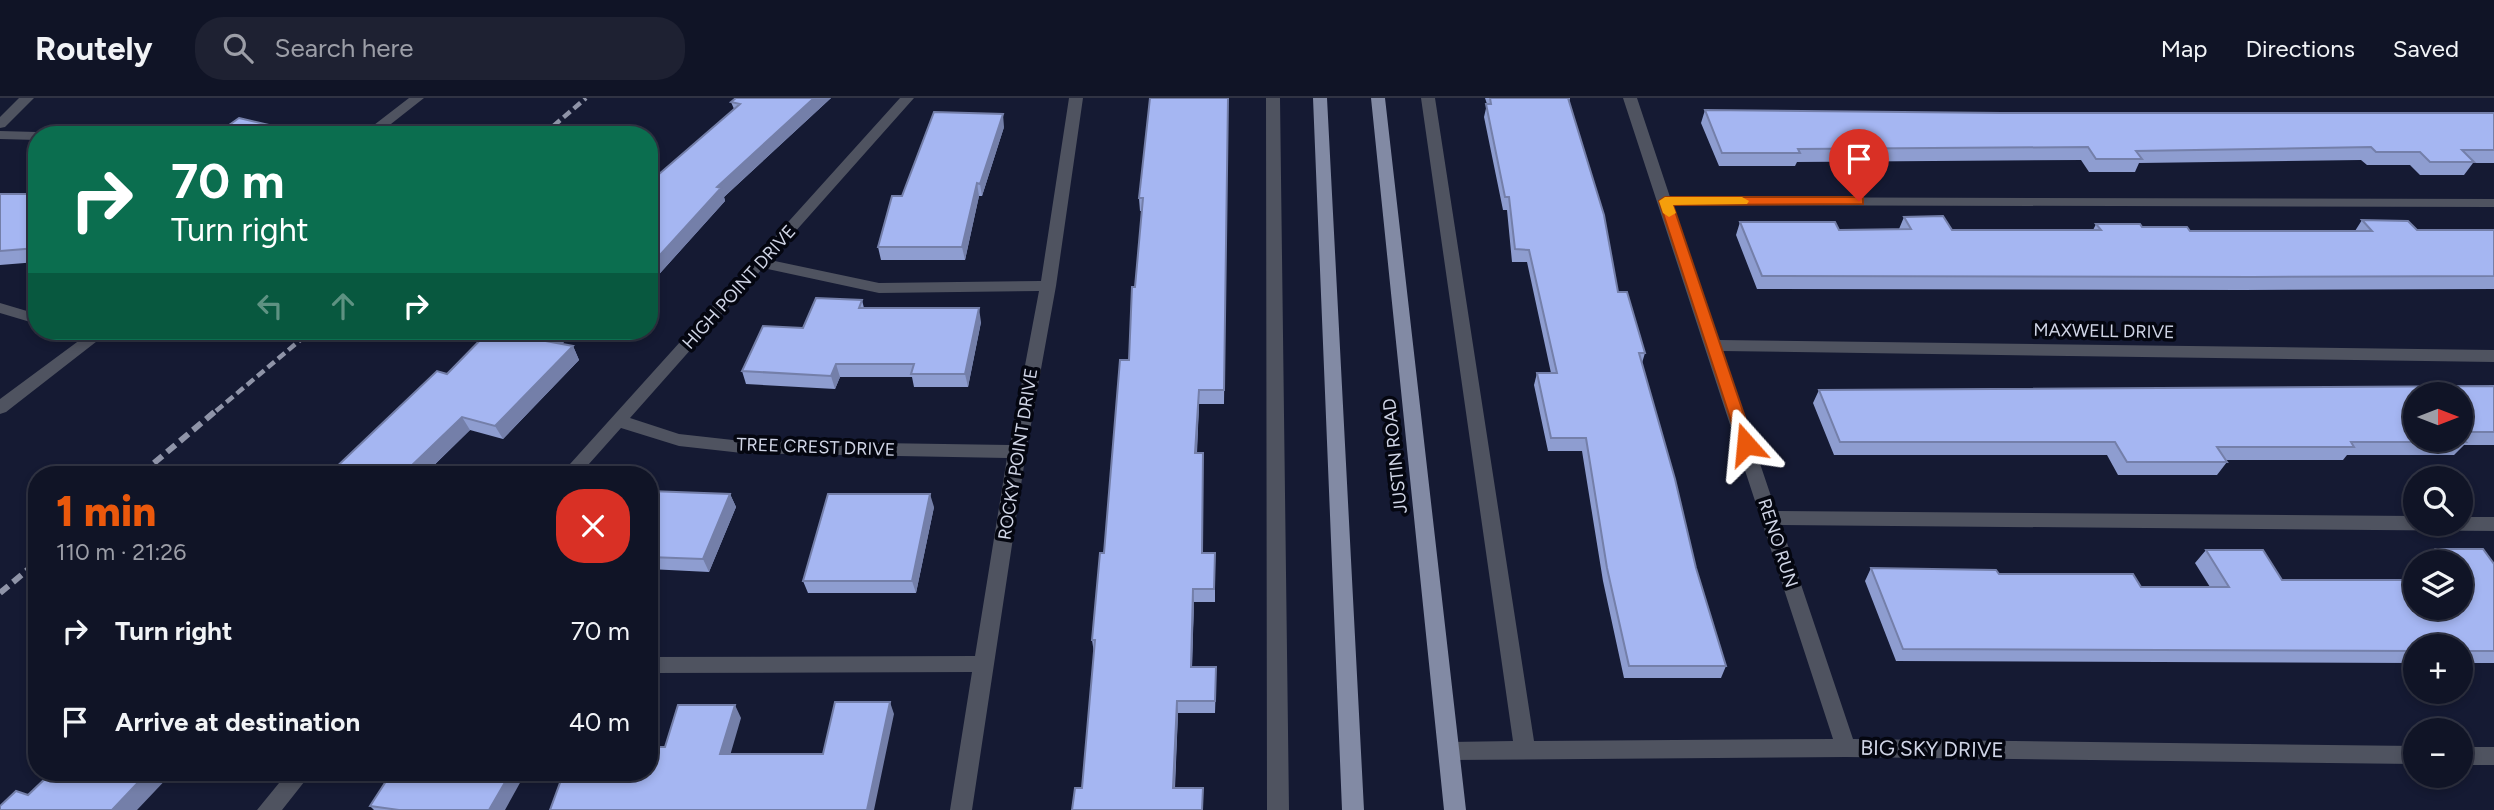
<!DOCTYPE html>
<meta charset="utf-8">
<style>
:root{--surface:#101426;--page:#1e2132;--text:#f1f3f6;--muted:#9c9ea7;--line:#303343;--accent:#ea580c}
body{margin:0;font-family:Figtree,sans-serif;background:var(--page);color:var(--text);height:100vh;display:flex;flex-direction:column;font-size:26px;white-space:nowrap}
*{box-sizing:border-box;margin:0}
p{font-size:23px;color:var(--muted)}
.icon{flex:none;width:38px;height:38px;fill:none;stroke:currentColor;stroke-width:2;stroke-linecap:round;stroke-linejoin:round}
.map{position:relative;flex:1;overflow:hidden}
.details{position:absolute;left:28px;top:368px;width:630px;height:315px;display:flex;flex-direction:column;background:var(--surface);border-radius:28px;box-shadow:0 4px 10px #0003,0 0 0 2px var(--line)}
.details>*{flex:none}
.guide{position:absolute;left:28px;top:28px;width:630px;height:214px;border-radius:28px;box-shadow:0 4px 10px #0003,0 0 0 2px var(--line);background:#0b6e4f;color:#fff;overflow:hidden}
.needle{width:46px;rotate:90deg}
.tools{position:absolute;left:2403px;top:284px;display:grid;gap:14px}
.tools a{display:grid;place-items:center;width:70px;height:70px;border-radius:50%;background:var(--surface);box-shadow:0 4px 10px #0003,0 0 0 2px var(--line);font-size:35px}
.pin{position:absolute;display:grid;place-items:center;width:60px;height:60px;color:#fff;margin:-72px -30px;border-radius:50% 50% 50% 0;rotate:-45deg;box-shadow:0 0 7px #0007}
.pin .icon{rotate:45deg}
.me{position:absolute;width:77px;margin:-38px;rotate:342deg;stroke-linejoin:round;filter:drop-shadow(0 0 5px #0008)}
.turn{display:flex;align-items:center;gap:24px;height:147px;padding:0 28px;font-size:32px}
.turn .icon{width:91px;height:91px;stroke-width:2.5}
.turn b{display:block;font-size:49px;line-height:60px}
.lanes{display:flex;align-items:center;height:66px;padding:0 28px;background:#0003;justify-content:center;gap:35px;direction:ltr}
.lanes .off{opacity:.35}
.round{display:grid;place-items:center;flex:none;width:74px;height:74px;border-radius:28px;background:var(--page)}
.summary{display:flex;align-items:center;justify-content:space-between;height:119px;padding:0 28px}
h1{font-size:42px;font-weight:800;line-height:52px;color:var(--accent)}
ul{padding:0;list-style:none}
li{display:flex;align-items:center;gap:21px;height:91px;padding:0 28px}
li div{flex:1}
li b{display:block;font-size:26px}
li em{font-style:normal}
header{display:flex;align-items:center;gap:42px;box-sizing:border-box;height:98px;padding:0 35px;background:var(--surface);border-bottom:2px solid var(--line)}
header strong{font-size:33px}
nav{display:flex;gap:38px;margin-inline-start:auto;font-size:24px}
.search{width:490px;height:63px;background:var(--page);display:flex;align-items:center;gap:18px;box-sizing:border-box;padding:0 24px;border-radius:28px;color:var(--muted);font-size:26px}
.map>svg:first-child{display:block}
</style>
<header>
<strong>Routely</strong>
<div class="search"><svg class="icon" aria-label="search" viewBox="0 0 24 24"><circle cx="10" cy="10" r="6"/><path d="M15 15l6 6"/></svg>Search here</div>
<nav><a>Map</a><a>Directions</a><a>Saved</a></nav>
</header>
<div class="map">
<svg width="2494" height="712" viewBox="0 0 2494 712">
<rect width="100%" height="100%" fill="#151a33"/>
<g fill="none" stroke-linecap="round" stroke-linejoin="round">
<path fill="#4f5360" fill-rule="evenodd" d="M19,0H34L5,29L0,30V19Z
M409,0H424L377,37H361Z
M900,0H914L770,162L879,185L1041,183L1069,0H1083L1056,188L1026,354L972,712H950L972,574L649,575V559L975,558L1007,360L742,355L679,348L621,330L580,376H561ZM763,170L879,195L1039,193L1010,347L742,343L679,336L630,320Z
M1266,0H1280L1289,712H1267Z
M1421,0H1435L1534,643L1833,641L1623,0H1637L1670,99L2494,101V109L1673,107L1718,242L2494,252V264L1722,253L1776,413L2415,418V425H2460V419H2494V433L1781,427L1853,641L2415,648V666L1846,659L1450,662L1443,660L1439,653L1443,646L1450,644L1513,643Z
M0,33L37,34L43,37H37V42L0,41Z
M0,205L37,216V226L0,215Z
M92,233H110L6,314L0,316V301Z
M2460,649H2494V667H2460Z
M288,674H312L282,712H257Z"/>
<path fill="#828aa4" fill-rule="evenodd" d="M1313,0H1327L1364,712H1342Z
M1371,0H1385L1466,712H1444Z"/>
<path stroke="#8f94a8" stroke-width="4.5" stroke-dasharray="9 4.5" stroke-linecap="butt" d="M543,37L586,0
M216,313L311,233"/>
<path stroke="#8f94a8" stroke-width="6" stroke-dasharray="11 6" stroke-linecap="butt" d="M141,376L218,311
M0,495L37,464"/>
</g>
<path fill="#8e9dd0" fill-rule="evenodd" d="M736,0H831L724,99L725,103L653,183L649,182V75L658,77L734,11L731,4Z
M1228,0L1224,306H1199L1197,355H1203V455L1215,468V504H1194L1192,569L1216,582L1215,615H1178L1175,690L1203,702V712H1072L1082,690L1094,555L1092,542L1129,262L1142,113H1140L1139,100Z
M1485,0H1570L1569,5L1618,194L1645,255L1642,265L1696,470L1726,568L1721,580H1624L1603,483L1582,353H1548L1534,287L1537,275H1551L1527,164H1512L1507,112H1503L1484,19L1487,6Z
M1705,12L2002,15H2494V65H2473L2464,77H2420L2410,67H2367L2361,62L2139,65L2135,74H2089L2081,62L1797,64L1795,68H1719L1701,25Z
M1004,29L982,98H979L965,162H881L878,149L902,98Z
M0,96H37V164L0,167Z
M1904,119L1952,132H2093L2096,126L2190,133H2355L2362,122L2417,132H2494V191L2243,192L1757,191L1736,137L1740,124L1839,132L1899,131Z
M862,202L864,210L981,224L968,289H914L912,279H840L835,291L746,286L742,273L803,230Z
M489,233H574L562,246L573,248L579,262L503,341L470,332L425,376H329L447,276Z
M2494,288V347H2464L2454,357H2347L2343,362H2225L2227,364L2217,377H2118L2107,357H1834L1813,305L1819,292ZM2460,296V341H2415Z
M649,393L730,396L736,409L709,474L649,471Z
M934,409L916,495H808L803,483Z
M2436,451L2494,466V565H2460V548H2415V565L1896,563L1865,483L1871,470L1999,476L2141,489H2210L2195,465L2206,452L2282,482L2460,509V464H2424Z
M370,708L505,712H374Z"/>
<path fill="#747fa9" d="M814,0H831L724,99L725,103L653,183L649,173V169L717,89Z
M1003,16L1004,29L982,98L980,86Z
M286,31L290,37H277Z
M977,85L979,98L965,162L962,149Z
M979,210L981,224L968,289L965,276Z
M556,233H574L553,256L546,243Z
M573,248L579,262L503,341L495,328Z
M836,266L840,279L835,291L831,278Z
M1199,292V306L1196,368L1195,355Z
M462,319L470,332L425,376H410L407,372Z
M730,396L736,409L709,474L703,461Z
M930,396L934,409L916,495L912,483Z
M1193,491L1194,504L1191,582V569Z
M1177,603L1178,615L1174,702L1173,690Z
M890,604L894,616L874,712H867Z
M735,607L741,620L727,668L720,656Z
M148,674H173L137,712H112Z
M511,674H526L505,712H489Z"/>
<path fill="#a5b6f2" stroke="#747fa9" stroke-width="2" d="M736,0H814L717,89L721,90L649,169V75L658,77L740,6L731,4Z
M1150,0H1228L1224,292H1199L1195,355H1203L1202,455H1215L1214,491H1193L1191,569H1216L1215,603H1177L1173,690H1203L1202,712H1072L1075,690H1082L1095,542H1092L1100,455H1104L1120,262H1129L1132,189H1135L1143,100H1139Z
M1490,0H1568L1604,117L1618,194H1627L1645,255H1639L1675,381L1696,470L1726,568H1629L1607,470L1586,340H1551L1537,275H1557L1529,152L1515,151L1509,99H1505L1486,6H1491Z
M1705,12L2002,15H2494V52H2462L2474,64H2430L2420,54H2376L2371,49L2136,53L2142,61H2096L2088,49L1798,51L1800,55H1722Z
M934,14L1003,16L980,86L977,85L962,149H878L892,98H902Z
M239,20L286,31L277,37H215Z
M0,96H37V150L0,153Z
M1943,118L1952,132H2101L2096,126H2140L2142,129H2187L2190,133H2372L2362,122L2408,123L2417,132H2494V178L2252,179L1762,178L1740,124H1835L1839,132L1911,131L1904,119Z
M816,200L862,202L859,210H979L965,276H911L914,266H836L831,278L742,273L763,228L803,230Z
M489,233H556L546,243L573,248L495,328L462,319L407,372L422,376H329L437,273L447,276Z
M2494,288V334H2460V296H2415V341H2460V337L2466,344H2351L2354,349H2217L2227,364H2127L2115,344H1840L1819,292Z
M649,393L730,396L703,461L649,459Z
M828,396H930L912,483H803Z
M2436,451H2483L2494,466V553H2460V548H2415V553L1903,551L1871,470L1996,472L1999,476H2133L2141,489H2229L2206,452H2263L2282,482H2415V509H2460V464H2446Z
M835,604H890L867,712H550L564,674H649V649H665L678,607H735L720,656H823Z
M52,674H148L112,712H0V708L16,693L28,697Z
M392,674H511L489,712H399L370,708Z"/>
<path fill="#ea580c" stroke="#983908" stroke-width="2" d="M1859,99L1863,100V106L1673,107L1754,346L1746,352L1740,350L1659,103L1665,99Z"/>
<path fill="#f59e0b" d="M1742,99L1749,103L1747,106L1673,107L1676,115L1669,119L1663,115L1659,103L1665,99Z"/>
<g text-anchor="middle" stroke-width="7" stroke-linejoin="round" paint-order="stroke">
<g font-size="18" fill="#d0d5e6" stroke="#040610">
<text transform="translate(739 189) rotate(-48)" y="6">HIGH POINT DRIVE</text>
<text transform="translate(2104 233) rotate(1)" y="6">MAXWELL DRIVE</text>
<text transform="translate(816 349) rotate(2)" y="6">TREE CREST DRIVE</text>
<text transform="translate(1018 356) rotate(-81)" y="6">ROCKY POINT DRIVE</text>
<text transform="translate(1395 358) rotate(-96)" y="6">JUSTIN ROAD</text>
<text transform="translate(1778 445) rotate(72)" y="6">RENO RUN</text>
</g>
<g font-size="21" fill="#d0d5e6" stroke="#040610">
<text transform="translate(1932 651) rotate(1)" y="7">BIG SKY DRIVE</text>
</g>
</g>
</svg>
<div class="tools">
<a><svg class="needle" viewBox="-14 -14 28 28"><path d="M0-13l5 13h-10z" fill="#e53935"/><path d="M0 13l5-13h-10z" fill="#9c9ea7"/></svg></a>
<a><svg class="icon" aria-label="search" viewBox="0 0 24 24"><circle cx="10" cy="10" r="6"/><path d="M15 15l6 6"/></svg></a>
<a><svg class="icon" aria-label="layers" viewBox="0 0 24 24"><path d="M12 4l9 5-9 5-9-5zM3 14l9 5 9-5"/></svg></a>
<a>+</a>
<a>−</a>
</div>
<div class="pin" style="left:1859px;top:103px;background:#d93025"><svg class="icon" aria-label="arrive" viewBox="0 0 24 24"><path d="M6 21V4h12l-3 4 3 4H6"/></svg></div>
<svg class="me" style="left:1746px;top:346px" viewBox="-20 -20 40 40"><path d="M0-17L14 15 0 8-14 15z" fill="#ea580c" stroke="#fff" stroke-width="4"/></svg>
<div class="guide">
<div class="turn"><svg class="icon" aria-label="right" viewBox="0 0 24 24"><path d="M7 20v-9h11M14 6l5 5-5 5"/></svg><div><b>70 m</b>Turn right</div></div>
<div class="lanes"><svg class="icon off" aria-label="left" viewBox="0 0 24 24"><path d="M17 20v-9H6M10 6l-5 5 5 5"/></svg><svg class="icon off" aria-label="ahead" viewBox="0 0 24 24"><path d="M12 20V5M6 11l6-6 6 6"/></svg><svg class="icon" aria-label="right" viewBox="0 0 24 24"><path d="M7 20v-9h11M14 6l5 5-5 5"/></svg></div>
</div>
<section class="details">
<div class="summary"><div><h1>1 min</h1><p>110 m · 21:26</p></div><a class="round" style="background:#d93025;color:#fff"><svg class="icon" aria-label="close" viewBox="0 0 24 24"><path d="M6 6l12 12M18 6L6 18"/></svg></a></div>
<ul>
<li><svg class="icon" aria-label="right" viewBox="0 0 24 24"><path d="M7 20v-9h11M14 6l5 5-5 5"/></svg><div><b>Turn right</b></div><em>70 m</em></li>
<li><svg class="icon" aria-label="arrive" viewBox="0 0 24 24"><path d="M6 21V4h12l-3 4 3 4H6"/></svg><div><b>Arrive at destination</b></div><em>40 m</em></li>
</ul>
</section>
</div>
